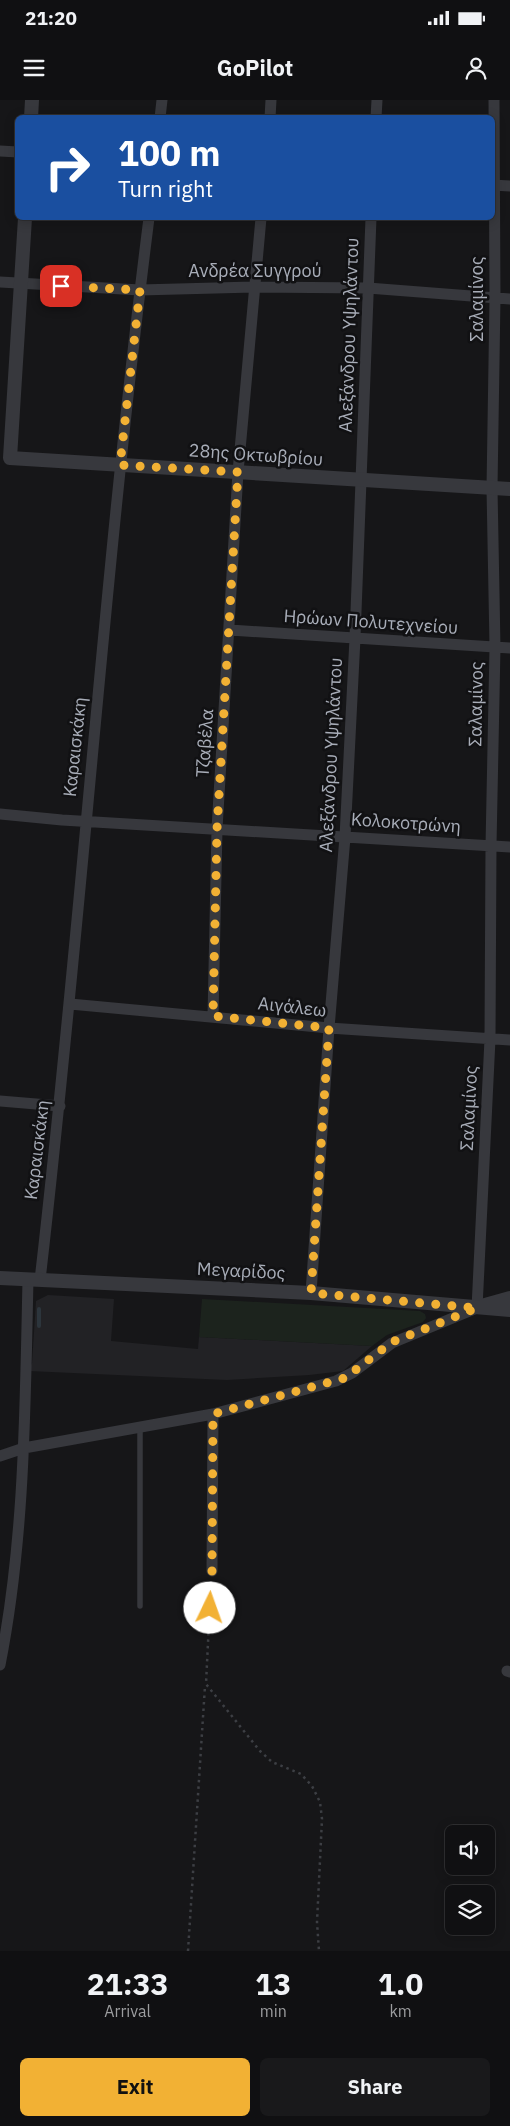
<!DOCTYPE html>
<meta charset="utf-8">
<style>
:root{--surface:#101012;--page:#19191b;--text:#f1f3f6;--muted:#9c9d9f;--line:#303032;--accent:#f2b134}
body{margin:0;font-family:"IBM Plex Sans",sans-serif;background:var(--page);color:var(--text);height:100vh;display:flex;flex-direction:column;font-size:19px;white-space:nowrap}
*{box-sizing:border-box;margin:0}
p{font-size:16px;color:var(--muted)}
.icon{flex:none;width:28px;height:28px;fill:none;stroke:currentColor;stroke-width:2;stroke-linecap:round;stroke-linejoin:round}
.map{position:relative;height:1851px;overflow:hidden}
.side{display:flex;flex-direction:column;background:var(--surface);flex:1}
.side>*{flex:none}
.banner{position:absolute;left:15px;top:15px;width:480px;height:105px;border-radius:8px;box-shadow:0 2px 12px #0003,0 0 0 1px var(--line);background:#1a4fa0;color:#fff;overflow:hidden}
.tools{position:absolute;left:445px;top:1725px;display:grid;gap:10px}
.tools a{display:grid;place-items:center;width:50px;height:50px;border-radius:8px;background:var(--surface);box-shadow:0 2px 12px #0003,0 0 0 1px var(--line);font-size:25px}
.pin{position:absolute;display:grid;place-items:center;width:42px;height:42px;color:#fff;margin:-21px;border-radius:10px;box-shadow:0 2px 8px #0006}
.me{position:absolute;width:55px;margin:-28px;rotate:3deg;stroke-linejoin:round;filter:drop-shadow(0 0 4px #0008)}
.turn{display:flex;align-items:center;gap:18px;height:105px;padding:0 20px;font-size:22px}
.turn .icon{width:65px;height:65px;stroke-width:2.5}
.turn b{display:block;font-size:35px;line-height:42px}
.eta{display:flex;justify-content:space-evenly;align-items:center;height:85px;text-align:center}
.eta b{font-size:30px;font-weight:700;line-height:35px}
.primary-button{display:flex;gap:10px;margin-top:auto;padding:10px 20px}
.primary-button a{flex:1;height:58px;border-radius:8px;background:var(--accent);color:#111;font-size:20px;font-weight:700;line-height:58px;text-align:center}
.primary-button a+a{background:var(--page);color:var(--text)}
.status{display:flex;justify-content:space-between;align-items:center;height:35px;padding:0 25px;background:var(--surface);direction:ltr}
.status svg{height:14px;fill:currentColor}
header{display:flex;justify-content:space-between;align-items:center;height:65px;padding:0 20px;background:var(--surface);font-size:22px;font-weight:700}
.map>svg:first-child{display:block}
</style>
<div class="status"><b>21:20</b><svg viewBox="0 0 49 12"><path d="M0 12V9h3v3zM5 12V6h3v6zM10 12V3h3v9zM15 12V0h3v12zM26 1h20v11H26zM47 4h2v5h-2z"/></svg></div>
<header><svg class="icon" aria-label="menu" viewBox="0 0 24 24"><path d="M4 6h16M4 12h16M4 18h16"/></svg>GoPilot<svg class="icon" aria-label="person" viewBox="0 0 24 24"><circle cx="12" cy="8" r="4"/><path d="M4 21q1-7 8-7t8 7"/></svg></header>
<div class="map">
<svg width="510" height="1851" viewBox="0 0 510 1851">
<rect width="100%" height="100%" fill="#161618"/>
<path fill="#222225" d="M48,1195L114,1199L111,1241L198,1249L199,1237L372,1246L343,1271L309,1275L227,1280L29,1271L32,1263L36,1201Z"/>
<path fill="#1c231d" d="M202,1199L420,1211L425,1214L426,1218L423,1222L387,1235L372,1246L199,1237Z"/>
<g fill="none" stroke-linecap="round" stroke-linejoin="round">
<path stroke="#2c353c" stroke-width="4" d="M39,1209V1226"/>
<path stroke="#3d3f44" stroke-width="2.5" stroke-dasharray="2.5 4" stroke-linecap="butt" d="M211,1481L206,1584L260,1651L272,1662L301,1674L312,1686L320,1702L322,1719L317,1822L319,1851
M188,1851L205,1586"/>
<path stroke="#37383d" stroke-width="5.5" d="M140,1506V1327"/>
<path stroke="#37383d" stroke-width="11" d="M160,18L162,0
M270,18L271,0
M376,18L377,0
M0,51L18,52
M492,85L510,86
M0,182L140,190L253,187L368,188L510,199
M230,530L510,548
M0,714L62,720L510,747
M70,904L329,928L510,940
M213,916L217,729L238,372L261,118
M0,1001L60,1006
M40,1180C81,827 104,471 149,118
M311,1193L329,928L345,737L355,538L371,118
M0,1356L24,1348L213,1314L336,1281L352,1273L392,1243L477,1208L490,939L491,746L495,547L492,388L495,198L494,0
M212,1471L213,1314
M0,1565C25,1438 25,1308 28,1180
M507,1571L510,1572"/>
<path stroke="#37383d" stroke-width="14" d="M31,18L32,0
M25,118L10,358L510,389
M0,1178L311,1193L510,1210
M485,1205L510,1198"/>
</g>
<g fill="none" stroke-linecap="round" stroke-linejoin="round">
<path stroke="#f2b134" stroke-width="9" stroke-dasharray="0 16.2" d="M61,186L140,190L120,365L238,372L217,729L213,916L329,928L311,1193L477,1208L392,1242L345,1278L213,1314L212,1471L210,1508"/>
</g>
<g text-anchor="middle" stroke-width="5" stroke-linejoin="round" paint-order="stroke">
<g font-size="18" fill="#a8adb8" stroke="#111113">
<text x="255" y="177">Ανδρέα Συγγρού</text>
<text transform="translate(477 199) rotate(-90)" y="6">Σαλαμίνος</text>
<text transform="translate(349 235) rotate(-88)" y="6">Αλεξάνδρου Υψηλάντου</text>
<text transform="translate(256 355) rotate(4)" y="6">28ης Οκτωβρίου</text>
<text transform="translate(371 522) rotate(4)" y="6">Ηρώων Πολυτεχνείου</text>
<text transform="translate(476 604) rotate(-89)" y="6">Σαλαμίνος</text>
<text transform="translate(205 643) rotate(-86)" y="6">Τζαβέλα</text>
<text transform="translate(75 647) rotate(-84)" y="6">Καραισκάκη</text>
<text transform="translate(331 655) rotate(-87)" y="6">Αλεξάνδρου Υψηλάντου</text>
<text transform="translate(406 723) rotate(4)" y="6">Κολοκοτρώνη</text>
<text transform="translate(292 907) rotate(6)" y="6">Αιγάλεω</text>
<text transform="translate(469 1008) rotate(-87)" y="6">Σαλαμίνος</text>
<text transform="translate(37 1050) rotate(-83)" y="6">Καραισκάκη</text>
<text transform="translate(241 1171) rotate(3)" y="6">Μεγαρίδος</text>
</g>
</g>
</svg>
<div class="tools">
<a><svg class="icon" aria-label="sound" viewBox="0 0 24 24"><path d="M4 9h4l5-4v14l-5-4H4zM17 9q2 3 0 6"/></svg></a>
<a><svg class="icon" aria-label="layers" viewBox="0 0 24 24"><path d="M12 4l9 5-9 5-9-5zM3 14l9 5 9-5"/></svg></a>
</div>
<div class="pin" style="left:61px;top:186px;background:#d93025"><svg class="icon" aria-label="arrive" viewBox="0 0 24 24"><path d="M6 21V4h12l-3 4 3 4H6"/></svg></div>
<svg class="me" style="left:210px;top:1508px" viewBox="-20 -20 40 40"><circle r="19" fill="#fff"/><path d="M0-13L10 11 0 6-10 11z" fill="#f2b134"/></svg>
<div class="banner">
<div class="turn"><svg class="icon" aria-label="right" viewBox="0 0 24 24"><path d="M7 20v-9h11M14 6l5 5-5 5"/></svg><div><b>100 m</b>Turn right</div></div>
</div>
</div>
<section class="side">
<div class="eta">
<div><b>21:33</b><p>Arrival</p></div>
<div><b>13</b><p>min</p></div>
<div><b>1.0</b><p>km</p></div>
</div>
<div class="primary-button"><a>Exit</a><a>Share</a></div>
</section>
